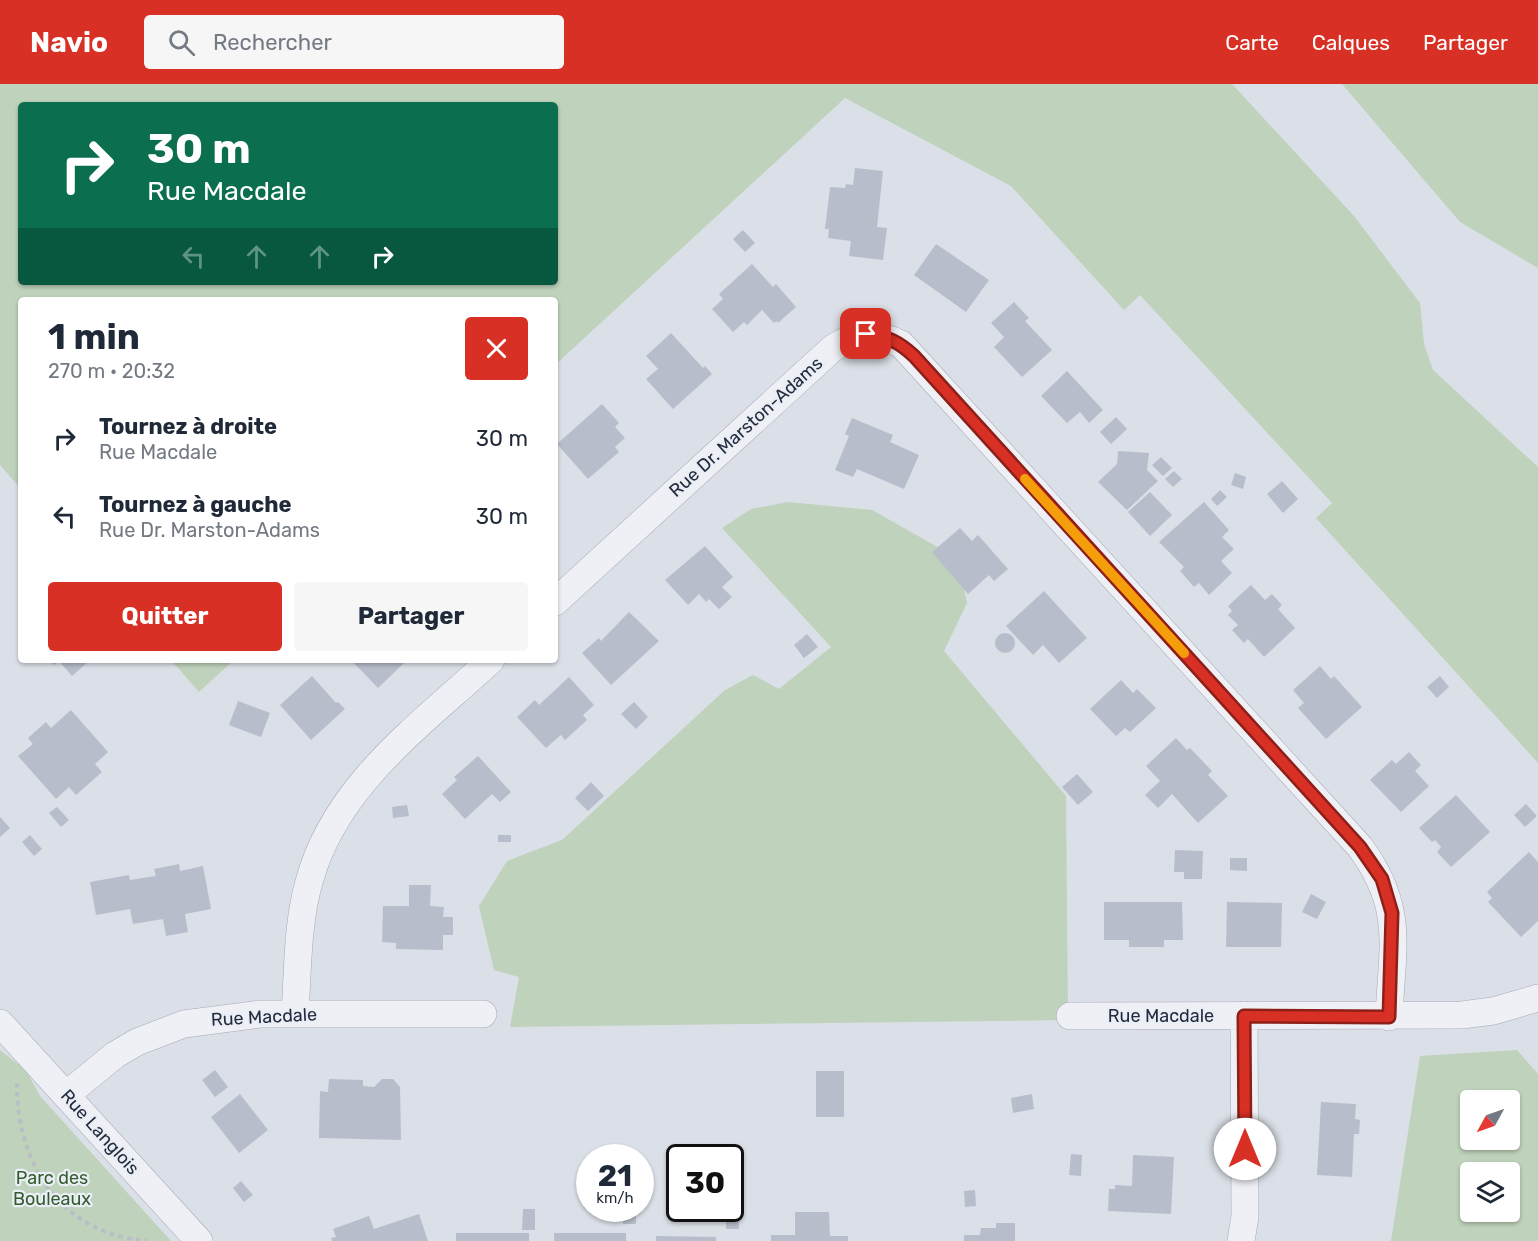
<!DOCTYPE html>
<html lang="fr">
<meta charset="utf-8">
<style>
:root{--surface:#fff;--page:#f6f6f7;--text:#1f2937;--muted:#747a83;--accent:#d93025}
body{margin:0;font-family:Rubik,sans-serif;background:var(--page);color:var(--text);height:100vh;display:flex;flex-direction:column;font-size:22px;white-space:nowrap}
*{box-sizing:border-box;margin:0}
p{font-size:20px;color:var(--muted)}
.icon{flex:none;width:33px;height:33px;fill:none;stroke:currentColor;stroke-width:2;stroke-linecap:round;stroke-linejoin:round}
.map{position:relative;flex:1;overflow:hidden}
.drawer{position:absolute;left:18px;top:213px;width:540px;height:366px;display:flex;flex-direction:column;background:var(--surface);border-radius:6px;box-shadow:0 2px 4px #0004}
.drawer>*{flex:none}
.banner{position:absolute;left:18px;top:18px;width:540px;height:183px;border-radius:6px;box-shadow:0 2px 4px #0004;background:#0b6e4f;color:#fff;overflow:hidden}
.needle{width:39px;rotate:230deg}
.fabs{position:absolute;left:1460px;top:1006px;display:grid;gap:12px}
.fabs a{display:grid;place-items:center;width:60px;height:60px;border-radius:6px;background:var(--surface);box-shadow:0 2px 4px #0004;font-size:30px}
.speed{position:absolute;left:576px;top:1060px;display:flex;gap:12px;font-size:30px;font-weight:700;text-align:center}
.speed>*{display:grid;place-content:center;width:78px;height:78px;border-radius:50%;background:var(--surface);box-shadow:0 2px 4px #0004;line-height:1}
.speed small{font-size:15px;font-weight:400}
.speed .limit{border:3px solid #111;border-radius:9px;background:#fff;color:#111}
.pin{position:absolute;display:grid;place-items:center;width:51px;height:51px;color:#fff;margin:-26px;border-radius:12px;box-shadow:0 3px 9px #0006}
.me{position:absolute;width:66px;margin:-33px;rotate:0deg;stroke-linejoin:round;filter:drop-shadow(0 0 4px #0008)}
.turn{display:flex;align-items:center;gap:21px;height:126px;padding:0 30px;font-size:27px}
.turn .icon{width:78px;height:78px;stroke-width:2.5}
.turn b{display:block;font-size:42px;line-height:51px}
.lanes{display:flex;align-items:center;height:57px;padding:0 30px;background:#0003;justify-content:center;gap:30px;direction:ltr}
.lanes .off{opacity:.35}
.round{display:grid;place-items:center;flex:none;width:63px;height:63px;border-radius:6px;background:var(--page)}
.overview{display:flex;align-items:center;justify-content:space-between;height:102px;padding:0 30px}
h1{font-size:36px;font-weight:700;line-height:45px}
.button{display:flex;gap:12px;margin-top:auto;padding:12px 30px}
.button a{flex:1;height:69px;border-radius:6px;background:var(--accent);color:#fff;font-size:24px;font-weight:700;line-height:69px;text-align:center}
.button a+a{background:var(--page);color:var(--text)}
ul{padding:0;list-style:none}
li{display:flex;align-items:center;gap:18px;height:78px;padding:0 30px}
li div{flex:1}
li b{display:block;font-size:22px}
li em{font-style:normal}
header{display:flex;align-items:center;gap:36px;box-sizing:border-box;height:84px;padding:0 30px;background:var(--accent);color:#fff}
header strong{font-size:28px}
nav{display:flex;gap:33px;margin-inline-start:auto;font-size:21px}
.search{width:420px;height:54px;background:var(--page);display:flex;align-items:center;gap:15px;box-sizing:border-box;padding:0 21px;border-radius:6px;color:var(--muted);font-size:22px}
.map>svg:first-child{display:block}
</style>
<header>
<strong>Navio</strong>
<div class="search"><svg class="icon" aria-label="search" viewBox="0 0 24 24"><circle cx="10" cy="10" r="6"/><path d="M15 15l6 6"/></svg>Rechercher</div>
<nav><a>Carte</a><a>Calques</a><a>Partager</a></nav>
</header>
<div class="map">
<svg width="1538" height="1157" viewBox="0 0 1538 1157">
<rect width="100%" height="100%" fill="#dbdfe7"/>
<path fill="#bfd2bb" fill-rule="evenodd" d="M0,0H1232L1354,132L1420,219L1424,260L1433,286L1538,383V679L1316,434L1332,419L1140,211L1124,226L1011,102L845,14L555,281V216H21V405L0,381ZM21,21H555V198H21Z
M1342,0H1538V184L1460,138Z
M788,418L872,426L957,474L967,519L944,567L1066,712L1068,936L510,943L519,893L494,886L479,822L507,777L562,756L725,606L753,591L779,605L831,563L722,444L751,425Z
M171,576H234L199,608Z
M0,966L26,986L40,1012L171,1157H0Z
M1517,966L1538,990V1157H1391L1420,972ZM1470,1017H1509V1056H1470ZM1470,1089H1509V1128H1470Z"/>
<path fill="#b8bdcb" d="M855,84L883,87L877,143L887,144L883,176L849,172L851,157L828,154L829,145H825L830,103L845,104L846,100L853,101Z
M743,146L755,159L745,168L733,155Z
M936,160L989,196L966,228L914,191Z
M752,180L773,203L776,200L796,223L778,239L777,237L774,239L762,226L747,241L744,238L733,248L712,225L723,215L719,210Z
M1014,218L1029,234L1025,237L1052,266L1022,293L994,263L1004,253L991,239Z
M671,249L703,284L705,282L712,290L673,325L646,295L658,285L646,272Z
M1067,287L1103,326L1089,339L1080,328L1067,339L1041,312Z
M602,320L619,339L615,343L625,354L615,363L619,368L588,395L557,360Z
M1116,333L1127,345L1111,360L1100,348Z
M852,334L893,351L890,358L919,371L904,405L857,385L853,393L835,386L849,352L845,350Z
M1118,367L1149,369L1147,386L1158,397L1127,426L1098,398L1117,380Z
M1161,373L1172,384L1163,392L1152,381Z
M1174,387L1182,395L1173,403L1165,395Z
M1235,389L1246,393L1243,405L1231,401Z
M1282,397L1298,415L1283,429L1267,410Z
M1220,406L1227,413L1217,422L1211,415Z
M1150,408L1172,431L1150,452L1128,428Z
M1204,418L1229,446L1222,453L1234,465L1221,477L1232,489L1209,511L1199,499L1194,503L1180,487L1184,483L1159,458Z
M960,444L972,457L978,451L1008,485L994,497L989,491L968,510L932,468Z
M705,462L733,493L722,503L732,513L719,525L709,515L706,518L699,510L688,521L665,496Z
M1251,501L1265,516L1272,510L1282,521L1278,525L1295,544L1264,573L1248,555L1244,559L1232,546L1238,541L1228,531L1232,527L1228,522Z
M1044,507L1087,554L1059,579L1043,561L1033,571L1006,542Z
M629,528L659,557L611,601L582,569L599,554L601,557Z
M995 559a10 10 0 1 1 20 0a10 10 0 1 1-20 0Z
M807,550L818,563L804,574L794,561Z
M49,576H90L72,592L59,577L54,581Z
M351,576H405L406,577L378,604Z
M1320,582L1331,595L1334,592L1362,623L1326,655L1298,624L1304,619L1293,606Z
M312,592L336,619L338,618L345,625L311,656L280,621Z
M1440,592L1449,603L1437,614L1427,603Z
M569,593L594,621L583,631L587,636L565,656L561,651L546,664L517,633L535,616L539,621Z
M1121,596L1133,609L1137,605L1156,624L1130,648L1125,644L1116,652L1090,625Z
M238,617L270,629L261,653L229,641Z
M634,618L648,633L636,645L621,630Z
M71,626L108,668L95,680L102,688L76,711L69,703L56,715L18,672L33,660L28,654L46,638L51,644Z
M1176,654L1187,666L1190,664L1212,687L1208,691L1228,712L1198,739L1172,710L1158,724L1145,711L1160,697L1146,682Z
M1409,668L1421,681L1415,687L1429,702L1401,728L1370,696L1392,676L1396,680Z
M478,672L511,708L500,718L492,710L465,735L442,710L457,696L454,693Z
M1077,690L1093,708L1078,721L1062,703Z
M591,698L604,712L588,727L575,714Z
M1456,711L1490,748L1451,783L1437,768L1441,763L1435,756L1432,758L1419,744Z
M1526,720L1537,732L1525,743L1514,731Z
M407,721L409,732L393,734L392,723Z
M57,723L69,736L61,743L49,729Z
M0,733L10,744L0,753Z
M30,751L42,765L34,772L22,758Z
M498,751H511V758H498Z
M1175,766L1203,767L1202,795H1184V788H1174Z
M1529,768L1538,778V837L1521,853L1488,818L1492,814L1487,808Z
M1230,774H1247V787L1230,786Z
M179,780L180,787L203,782L211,825L185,830L188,848L166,852L163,835L133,840L130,825L96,831L90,798L129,791L130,796L156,792L154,785Z
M409,801H431L430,822L444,823L443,833H453V851H443V866L396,865V859L382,858L383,822H409Z
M1311,810L1326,818L1317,835L1302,828Z
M1104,818H1182L1183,856H1164V863H1129V856H1104Z
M1227,818L1282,819L1281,863H1226Z
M215,986L228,1003L215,1013L202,996Z
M816,987H844V1033H816Z
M329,995L363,996V1002L374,1003L382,995H393L400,1003L401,1056L319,1054L320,1007L328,1008Z
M240,1010L268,1046L239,1069L211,1033Z
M1032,1010L1034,1025L1013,1029L1011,1014Z
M1321,1018L1356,1020L1355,1035L1360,1036L1359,1050H1354L1352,1093L1317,1091Z
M1071,1070L1082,1071L1081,1092L1069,1091Z
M1133,1071L1174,1073L1171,1130L1108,1127L1109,1105H1115V1101L1132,1102Z
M241,1097L253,1111L244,1118L233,1104Z
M975,1106L976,1122L965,1123L964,1107Z
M523,1125H535V1146H522Z
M622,1125H636V1140H623Z
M795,1128H829L830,1152H848V1157H771V1151H795Z
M726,1129H738L739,1145H726Z
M419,1130L428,1157H332L331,1154L336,1153L333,1145L369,1132L374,1145Z
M996,1139H1015V1157H964V1151H980L981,1144H996Z
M456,1149H529V1157H456Z
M554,1149H626V1157H554Z
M656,1152L716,1153V1157H656Z"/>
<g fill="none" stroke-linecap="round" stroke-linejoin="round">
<defs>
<path id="minor" d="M555,518L833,264C857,249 875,247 901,260L1360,763C1405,824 1392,863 1389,933
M295,929C298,886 297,840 309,798C335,701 421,641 491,576
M1070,932L1462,931L1493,927L1538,914
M0,939L199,1157
M66,1011L115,971L137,958L184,940L260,930H483
M1241,1157L1245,1132L1244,931"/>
</defs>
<use href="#minor" stroke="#a4a9b5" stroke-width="28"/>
<path stroke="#b9bdc6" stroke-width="4" stroke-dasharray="4.5 4.5" stroke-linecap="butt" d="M17,999C16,1079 61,1150 147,1157"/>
<use href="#minor" stroke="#eef0f5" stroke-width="27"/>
</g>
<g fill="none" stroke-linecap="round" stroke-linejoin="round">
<defs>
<path id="route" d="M866,250C887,252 899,258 914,272L1360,763L1382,795L1392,829L1389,933L1244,932L1245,1065"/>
</defs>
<use href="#route" stroke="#8d1f18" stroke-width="15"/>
<use href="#route" stroke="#d93025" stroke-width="10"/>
<path stroke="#f59e0b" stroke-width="10" d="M1025,395L1184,569"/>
</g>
<g text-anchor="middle" stroke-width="4.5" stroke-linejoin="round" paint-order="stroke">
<g font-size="18" fill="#242b3f" stroke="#eaeef5">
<text transform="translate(746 343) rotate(-42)" y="6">Rue Dr. Marston-Adams</text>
<text x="1161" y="938">Rue Macdale</text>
<text transform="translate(264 933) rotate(-3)" y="6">Rue Macdale</text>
<text transform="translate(100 1048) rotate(48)" y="6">Rue Langlois</text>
</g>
<g font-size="18" fill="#345c2f" stroke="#eaeef5">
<text x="52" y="1100">Parc des<tspan x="52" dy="21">Bouleaux</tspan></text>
</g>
</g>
</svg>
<div class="fabs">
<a><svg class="needle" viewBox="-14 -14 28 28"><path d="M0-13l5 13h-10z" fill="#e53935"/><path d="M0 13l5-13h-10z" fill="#747a83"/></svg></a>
<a><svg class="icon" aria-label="layers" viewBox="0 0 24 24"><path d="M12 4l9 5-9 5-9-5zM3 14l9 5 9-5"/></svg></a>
</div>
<div class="speed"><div>21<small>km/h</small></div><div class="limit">30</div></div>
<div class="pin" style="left:866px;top:250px;background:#d93025"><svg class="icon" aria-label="arrive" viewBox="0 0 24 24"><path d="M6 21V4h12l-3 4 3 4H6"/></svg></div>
<svg class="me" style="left:1245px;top:1065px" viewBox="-20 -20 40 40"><circle r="19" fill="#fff"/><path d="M0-13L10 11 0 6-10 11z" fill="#d93025"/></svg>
<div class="banner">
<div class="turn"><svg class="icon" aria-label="right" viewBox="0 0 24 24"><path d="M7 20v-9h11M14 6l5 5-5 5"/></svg><div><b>30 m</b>Rue Macdale</div></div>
<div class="lanes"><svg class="icon off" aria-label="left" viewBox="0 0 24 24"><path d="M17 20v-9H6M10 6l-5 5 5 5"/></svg><svg class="icon off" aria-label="ahead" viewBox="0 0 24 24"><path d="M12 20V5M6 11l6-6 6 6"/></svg><svg class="icon off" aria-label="ahead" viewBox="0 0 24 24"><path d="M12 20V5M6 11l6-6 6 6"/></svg><svg class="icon" aria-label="right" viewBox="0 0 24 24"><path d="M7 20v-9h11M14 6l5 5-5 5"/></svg></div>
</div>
<section class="drawer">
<div class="overview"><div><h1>1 min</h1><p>270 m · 20:32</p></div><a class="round" style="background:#d93025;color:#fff"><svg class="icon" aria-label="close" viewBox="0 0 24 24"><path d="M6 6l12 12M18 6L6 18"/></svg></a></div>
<ul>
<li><svg class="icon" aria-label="right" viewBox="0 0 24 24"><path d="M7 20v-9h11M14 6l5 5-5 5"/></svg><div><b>Tournez à droite</b><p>Rue Macdale</p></div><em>30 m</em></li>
<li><svg class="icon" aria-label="left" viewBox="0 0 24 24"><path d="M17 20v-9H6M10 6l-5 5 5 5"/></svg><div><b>Tournez à gauche</b><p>Rue Dr. Marston-Adams</p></div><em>30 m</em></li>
</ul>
<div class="button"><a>Quitter</a><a>Partager</a></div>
</section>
</div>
